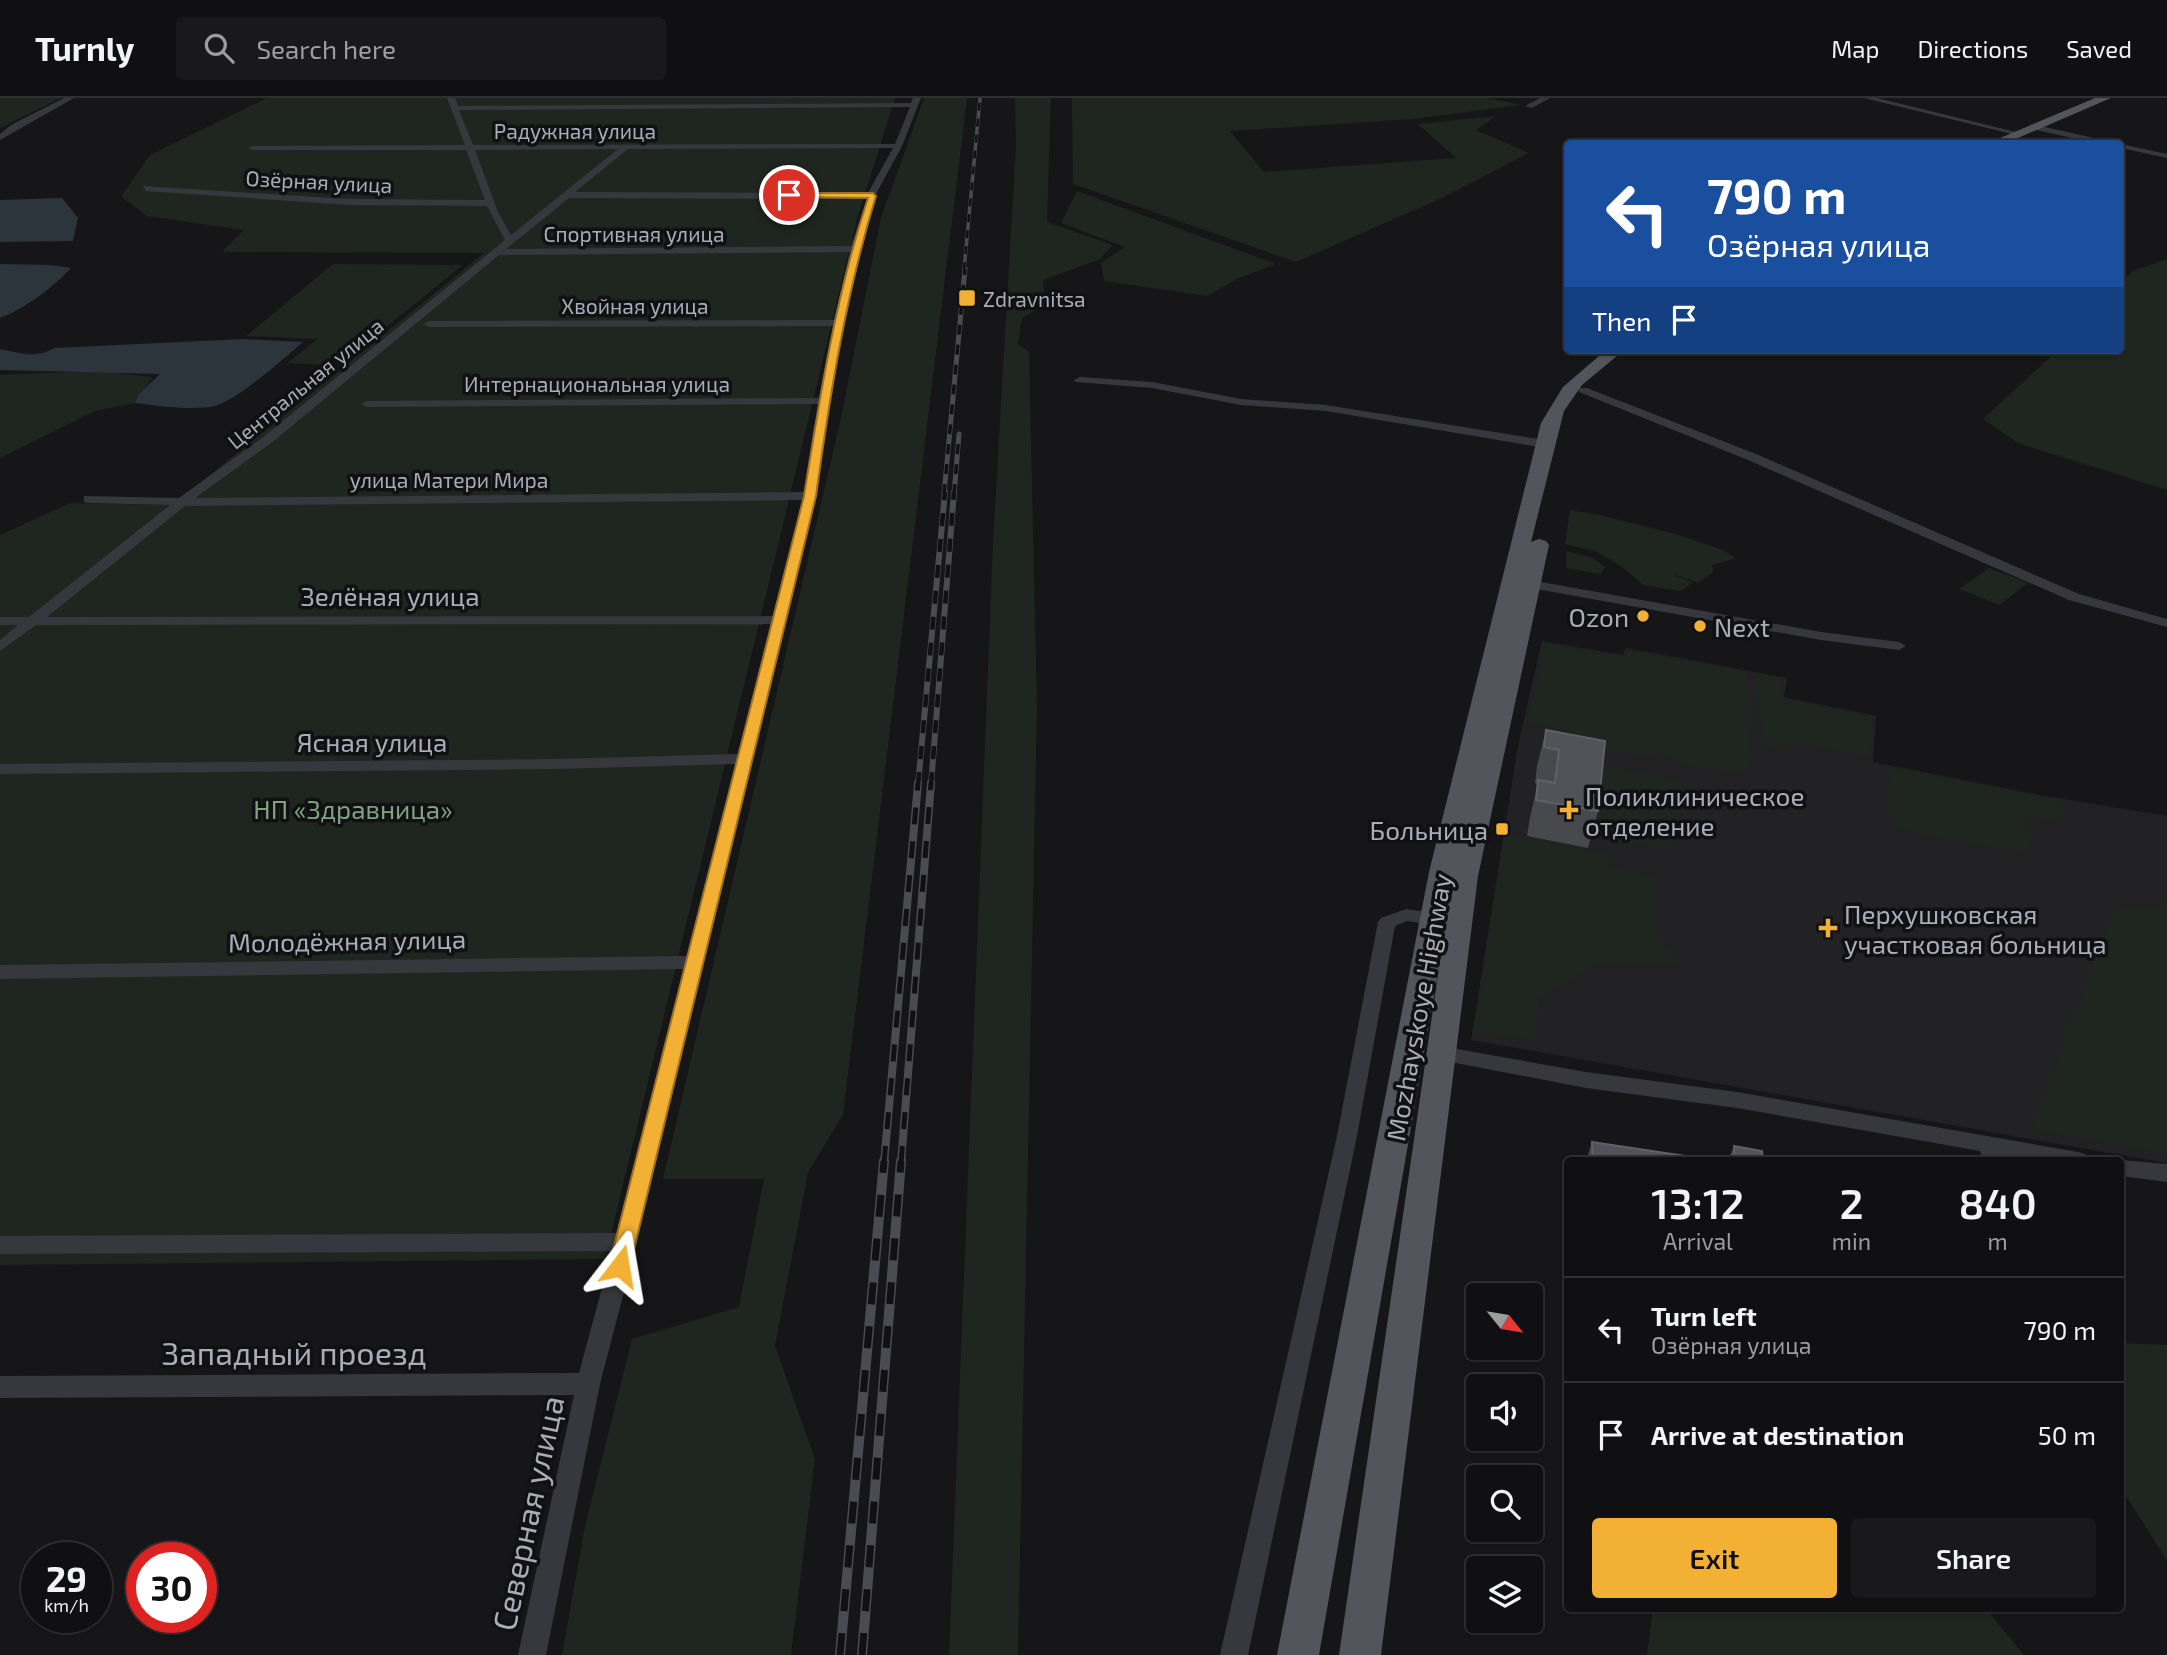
<!DOCTYPE html>
<meta charset="utf-8">
<style>
body{margin:0;font-family:"Exo 2",sans-serif;background:#19191b;color:#f1f3f6;height:100vh;display:flex;flex-direction:column;font-size:26px;white-space:nowrap}
*{box-sizing:border-box;margin:0}
p{font-size:23px;color:#9c9d9f}
.icon{flex:none;width:38px;height:38px;fill:none;stroke:currentColor;stroke-width:2;stroke-linecap:round;stroke-linejoin:round}
.map{position:relative;flex:1;overflow:hidden}
.side{position:absolute;left:1564px;top:1059px;width:560px;height:455px;display:flex;flex-direction:column;background:#101012;border-radius:7px;box-shadow:0 2px 5px #0004,0 0 0 2px #303032}
.side>*{flex:none}
.top-card{position:absolute;left:1564px;top:42px;width:560px;height:214px;border-radius:7px;box-shadow:0 2px 5px #0004,0 0 0 2px #303032;background:#1a4fa0;color:#fff;overflow:hidden}
.needle{width:46px;rotate:120deg}
.fabs{position:absolute;left:1466px;top:1185px;display:grid;gap:14px}
.fabs a{display:grid;place-items:center;width:77px;height:77px;border-radius:7px;background:#101012;box-shadow:0 2px 5px #0004,0 0 0 2px #303032;font-size:35px}
.speed{position:absolute;left:21px;top:1444px;display:flex;gap:14px;font-size:35px;font-weight:700;text-align:center}
.speed>*{display:grid;place-content:center;width:91px;height:91px;border-radius:50%;background:#101012;box-shadow:0 2px 5px #0004,0 0 0 2px #303032;line-height:1}
.speed small{font-size:18px;font-weight:400}
.speed .limit{border:10px solid #d22;background:#fff;color:#111}
.pin{position:absolute;display:grid;place-items:center;width:60px;height:60px;color:#fff;margin:-30px;border:4px solid #fff;border-radius:50%;box-shadow:0 2px 7px #0007}
.me{position:absolute;width:77px;margin:-38px;rotate:14deg;stroke-linejoin:round;filter:drop-shadow(0 0 5px #0008)}
.turn{display:flex;align-items:center;gap:24px;height:147px;padding:0 28px;font-size:32px}
.turn .icon{width:91px;height:91px;stroke-width:2.5}
.turn b{display:block;font-size:49px;line-height:60px}
.then{display:flex;align-items:center;height:66px;padding:0 28px;background:#0003;gap:14px;font-size:26px}
.eta{display:flex;justify-content:space-evenly;align-items:center;height:119px;text-align:center}
.eta b{font-size:42px;font-weight:600;line-height:49px}
.cta{display:flex;gap:14px;margin-top:auto;padding:14px 28px}
.cta a{flex:1;height:80px;border-radius:7px;background:#f2b134;color:#111;font-size:28px;font-weight:600;line-height:80px;text-align:center}
.cta a+a{background:#19191b;color:#f1f3f6}
ul{padding:0;list-style:none}
li{display:flex;align-items:center;gap:21px;height:105px;padding:0 28px;border-top:2px solid #303032}
li div{flex:1}
li b{display:block;font-size:26px}
li em{font-style:normal}
header{display:flex;align-items:center;gap:42px;box-sizing:border-box;height:98px;padding:0 35px;background:#101012;border-bottom:2px solid #303032}
header strong{font-size:33px}
nav{display:flex;gap:38px;margin-inline-start:auto;font-size:24px}
.search{width:490px;height:63px;background:#19191b;display:flex;align-items:center;gap:18px;box-sizing:border-box;padding:0 24px;border-radius:7px;color:#9c9d9f;font-size:26px}
.map>svg:first-child{display:block}
</style>
<header>
<strong>Turnly</strong>
<div class="search"><svg class="icon" aria-label="search" viewBox="0 0 24 24"><circle cx="10" cy="10" r="6"/><path d="M15 15l6 6"/></svg>Search here</div>
<nav><a>Map</a><a>Directions</a><a>Saved</a></nav>
</header>
<div class="map">
<svg width="2167" height="1557" viewBox="0 0 2167 1557">
<rect width="100%" height="100%" fill="#161618"/>
<path fill="#222225" d="M1542 543 1623 557 1626 550 1787 580 1784 599 1876 618 1873 664 2039 697 2167 718V1065L1471 942 1518 647Z"/>
<g fill="#1e261f">
<path d="M0 0H61L0 30Z"/>
<path d="M267 0H895L857 121 605 1161 0 1167V437L70 405 173 407 484 155 222 154 244 132 147 118 123 100 122 97 150 57Z"/>
<path d="M924 0H967L843 1017 808 1074 775 1248 815 1361 791 1557H562L585 1428 632 1241 739 1209 764 1081H663L841 320 881 120Z"/>
<path d="M1015 0H1051L1047 124 1113 147 1100 161 1043 182 1045 207 1022 220 1018 246 1029 254 1037 608 1018 1557H949L993 443 1016 48Z"/>
<path d="M1072 0H1487L1522 7 1413 21 1230 33 1264 74 1456 60 1418 26 1496 18 1476 32 1529 55 1442 100 1296 164 1073 86Z"/>
<path d="M1077 93 1276 166 1237 181 1207 198 1104 183 1101 165 1125 149 1061 125Z"/>
<path d="M2167 161V392L2018 345 1983 321 2058 252H2121V184L2133 173Z"/>
<path d="M333 166 463 167 369 243H354L324 267 287 265 318 241 246 238Z"/>
<path d="M96 273 153 279 135 305 95 313 0 360V277Z"/>
<path d="M1570 412C1599 416 1717 443 1736 460L1712 467 1713 474 1698 485 1668 474 1693 485 1680 493 1643 487 1621 468 1595 453 1565 446Z"/>
<path d="M1566 453 1593 460 1605 469 1601 476 1566 470Z"/>
<path d="M1989 470 2028 485 1999 507 1959 491Z"/>
<path d="M1545 546 1626 560 1628 552 1746 573 1752 665 1741 676 1679 666 1659 652 1657 658 1647 659 1579 648 1568 632 1526 625Z"/>
<path d="M1756 575 1782 580V600L1873 619 1871 659C1836 653 1799 641 1764 651Z"/>
<path d="M1601 667 1685 683 1677 737 1663 751 1592 739Z"/>
<path d="M1887 669 2057 702 2063 724 2026 719 2024 724 2032 745 2029 751 2020 754 1916 736 1896 728Z"/>
<path d="M1504 736 1608 756 1609 769 1656 778V837L1684 867H1596L1539 901 1536 942 1475 934Z"/>
<path d="M2167 803V1056L2032 1031 2114 811 2157 809Z"/>
<path d="M2121 1245 2167 1247V1462L2121 1390Z"/>
<path d="M1653 1510H1985L2024 1557H1647Z"/>
</g>
<g fill="#2c353c">
<path d="M62 100 78 120 73 143 0 144V102Z"/>
<path d="M0 166 50 167 71 170C52 190 26 210 0 220Z"/>
<path d="M243 241 303 244C283 261 235 305 211 309 186 312 159 308 135 305L139 296 160 276 0 272V251C22 255 34 261 55 250Z"/>
</g>
<g fill="none" stroke-linecap="round" stroke-linejoin="round">
<g fill="#37383d" fill-rule="evenodd">
<path d="M64 0H74L0 42V36L11 27Z"/>
<path d="M447 0H455L458 8 911 5 913 0H921L902 48 877 94 860 151 833 275 816 398 637 1144 600 1286 546 1557H518L574 1297 0 1300V1278L579 1275 612 1153 0 1156V1138L617 1135 684 871 0 881V867L687 858 736 666 556 671 0 676V666L556 661 738 656 771 526 36 527 0 553V542L18 527H0V519H29L170 407 88 405 84 404V398L179 400 262 340 505 142 487 108 349 107 146 93 143 88 349 101 485 102 466 52H252L248 50 252 48 465 47ZM910 9 895 46 473 47 459 12ZM893 50 868 95 575 94 628 51ZM618 51 511 137 498 114 475 52ZM569 100 867 101 851 148 506 151ZM850 154 834 222 429 223 424 226 429 229 833 228 819 300 367 303 361 306 367 309 818 306 804 394 195 400 270 346 499 157ZM803 402 773 518 47 519 185 408Z"/>
<path d="M1540 0H1550L1532 10 1525 8Z"/>
<path d="M1864 0H1877L2020 35 2016 37Z"/>
<path d="M2031 26 2112 44 2116 46H2099L2028 30Z"/>
<path d="M2121 46 2167 56V60L2121 50Z"/>
<path d="M1080 279 1152 284 1241 301 1326 307 1545 342 1551 346 1545 350 1326 313 1241 307 1152 290 1076 284 1074 282Z"/>
<path d="M1579 290H1587L1756 356 2079 496 2167 521V529L2069 502 1748 362 1579 294Z"/>
<path d="M1530 482 1821 534 1899 544 1906 548 1899 552 1821 542 1525 489 1523 486Z"/>
<path d="M1406 811 1433 815 1442 821 1433 827 1407 823 1395 828 1357 1038 1248 1557H1220L1337 1038 1378 824 1381 820Z"/>
<path d="M1440 948 1586 974 1737 994 2078 1054 2085 1056 2089 1062H2032L2002 1057 2003 1062H1983L1980 1053 1737 1010 1586 990 1440 962 1433 960 1430 955 1433 950Z"/>
<path d="M2119 1062H2121L2167 1066V1084L2121 1078V1062Z"/>
</g>
<g fill="#53555c" fill-rule="evenodd">
<path d="M2095 0H2111L2004 46H1986Z"/>
<path d="M1606 252H1624L1582 287 1564 313 1531 444 1539 441 1546 443 1549 447 1478 778 1381 1557H1339L1440 863 1319 1557H1277L1429 774 1541 325 1563 289Z"/>
</g>
<g stroke="#4a4c52" stroke-width="3.5">
<path id="rail-far4" d="M964 172 980 0"/>
</g>
<g stroke="#4a4c52" stroke-width="5">
<g id="rail-far3">
<path d="M944 396 965 171"/>
<path d="M954 396 959 336"/>
</g>
</g>
<g stroke="#4a4c52" stroke-width="6">
<g id="rail-far2">
<path d="M918 687 945 394"/>
<path d="M931 687 954 394"/>
</g>
</g>
<g stroke="#4a4c52" stroke-width="8">
<g id="rail-far1">
<path d="M884 1065 918 685"/>
<path d="M901 1065 931 685"/>
</g>
</g>
<g stroke="#4a4c52" stroke-width="10">
<g id="rail">
<path d="M840 1557 884 1063"/>
<path d="M862 1557 901 1063"/>
</g>
</g>
<use href="#rail-far4" stroke="#111113" stroke-width="2.5" stroke-dasharray="8" stroke-linecap="butt"/>
<use href="#rail-far3" stroke="#111113" stroke-width="3.5" stroke-dasharray="10" stroke-linecap="butt"/>
<use href="#rail-far2" stroke="#111113" stroke-width="4.5" stroke-dasharray="13" stroke-linecap="butt"/>
<use href="#rail-far1" stroke="#111113" stroke-width="5" stroke-dasharray="17" stroke-linecap="butt"/>
<use href="#rail" stroke="#111113" stroke-width="7" stroke-dasharray="22" stroke-linecap="butt"/>
</g>
<g fill="#47494d">
<path d="M1546 632 1598 713 1588 750 1527 738 1530 719 1538 686 1535 685 1537 668Z"/>
<path d="M1592 1044 1712 1062H1588V1057Z"/>
<path d="M1734 1048 1763 1062H1728Z"/>
</g>
<g fill="#525359" stroke="#5f6168" stroke-width="2">
<path d="M1546 632 1605 643 1598 713 1536 702 1538 682 1555 685 1559 652 1544 649Z"/>
<path d="M1592 1044 1712 1062H1593Z"/>
<path d="M1734 1048 1762 1053 1763 1062H1735Z"/>
</g>
<path fill="#f2b134" stroke="#9d7322" stroke-width="2" d="M789 95H873L876 98C846 196 830 296 816 398L630 1168 627 1174 620 1176 612 1174 609 1168 804 398C820 297 836 197 868 100L786 99Z"/>
<g fill="#f2b134" stroke="#111113" stroke-width="2.5">
<rect x="958" y="191" width="18" height="18" rx="3.5"/>
<circle cx="1643" cy="518" r="7"/>
<circle cx="1700" cy="528" r="7"/>
<path d="M1565.5 701.5h7v7h7v7h-7v7h-7v-7h-7v-7h7z"/>
<rect x="1495" y="724" width="14" height="14" rx="3.5"/>
<path d="M1824.5 819.5h7v7h7v7h-7v7h-7v-7h-7v-7h7z"/>
</g>
<g text-anchor="middle" dominant-baseline="central" stroke-width="7" stroke-linejoin="round" paint-order="stroke">
<g font-size="21" fill="#a8adb8" stroke="#111113">
<text x="575" y="32">Радужная улица</text>
<text transform="translate(319 83) rotate(3)">Озёрная улица</text>
<text x="634" y="135">Спортивная улица</text>
<text x="635" y="207">Хвойная улица</text>
<text transform="translate(305 285) rotate(-39)">Центральная улица</text>
<text x="597" y="285">Интернациональная улица</text>
<text x="449" y="381">улица Матери Мира</text>
</g>
<g font-size="21" fill="#a8adb8" stroke="#111113" text-anchor="start">
<text x="983" y="200">Zdravnitsa</text>
</g>
<g font-size="26" fill="#a8adb8" stroke="#111113">
<text x="390" y="497">Зелёная улица</text>
<text x="372" y="643">Ясная улица</text>
<text transform="translate(347 842) rotate(-1)">Молодёжная улица</text>
<text transform="translate(1418 909) rotate(-80)">Mozhayskoye Highway</text>
</g>
<g font-size="26" fill="#a8adb8" stroke="#111113" text-anchor="start">
<text x="1629" y="518" text-anchor="end">Ozon</text>
<text x="1714" y="528">Next</text>
<text x="1585" y="697">Поликлиническое<tspan x="1585" dy="30">отделение</tspan></text>
<text x="1488" y="731" text-anchor="end">Больница</text>
<text x="1844" y="815">Перхушковская<tspan x="1844" dy="30">участковая больница</tspan></text>
</g>
<g font-size="26" fill="#7fa381" stroke="#111113">
<text x="353" y="710">НП «Здравница»</text>
</g>
<g font-size="32" fill="#a8adb8" stroke="#111113">
<text x="294" y="1254">Западный проезд</text>
<text transform="translate(527 1415) rotate(-78)">Северная улица</text>
</g>
</g>
</svg>
<div class="fabs">
<a><svg class="needle" viewBox="-14 -14 28 28"><path d="M0-13l5 13h-10z" fill="#e53935"/><path d="M0 13l5-13h-10z" fill="#9c9d9f"/></svg></a>
<a><svg class="icon" aria-label="sound" viewBox="0 0 24 24"><path d="M4 9h4l5-4v14l-5-4H4zM17 9q2 3 0 6"/></svg></a>
<a><svg class="icon" aria-label="search" viewBox="0 0 24 24"><circle cx="10" cy="10" r="6"/><path d="M15 15l6 6"/></svg></a>
<a><svg class="icon" aria-label="layers" viewBox="0 0 24 24"><path d="M12 4l9 5-9 5-9-5zM3 14l9 5 9-5"/></svg></a>
</div>
<div class="speed"><div>29<small>km/h</small></div><div class="limit">30</div></div>
<div class="pin" style="left:789px;top:97px;background:#d93025"><svg class="icon" aria-label="arrive" viewBox="0 0 24 24"><path d="M6 21V4h12l-3 4 3 4H6"/></svg></div>
<svg class="me" style="left:620px;top:1168px" viewBox="-20 -20 40 40"><path d="M0-17L14 15 0 8-14 15z" fill="#f2b134" stroke="#fff" stroke-width="4"/></svg>
<div class="top-card">
<div class="turn"><svg class="icon" aria-label="left" viewBox="0 0 24 24"><path d="M17 20v-9H6M10 6l-5 5 5 5"/></svg><div><b>790 m</b>Озёрная улица</div></div>
<div class="then">Then<svg class="icon" aria-label="arrive" viewBox="0 0 24 24"><path d="M6 21V4h12l-3 4 3 4H6"/></svg></div>
</div>
<section class="side">
<div class="eta">
<div><b>13:12</b><p>Arrival</p></div>
<div><b>2</b><p>min</p></div>
<div><b>840</b><p>m</p></div>
</div>
<ul>
<li><svg class="icon" aria-label="left" viewBox="0 0 24 24"><path d="M17 20v-9H6M10 6l-5 5 5 5"/></svg><div><b>Turn left</b><p>Озёрная улица</p></div><em>790 m</em></li>
<li><svg class="icon" aria-label="arrive" viewBox="0 0 24 24"><path d="M6 21V4h12l-3 4 3 4H6"/></svg><div><b>Arrive at destination</b></div><em>50 m</em></li>
</ul>
<div class="cta"><a>Exit</a><a>Share</a></div>
</section>
</div>
